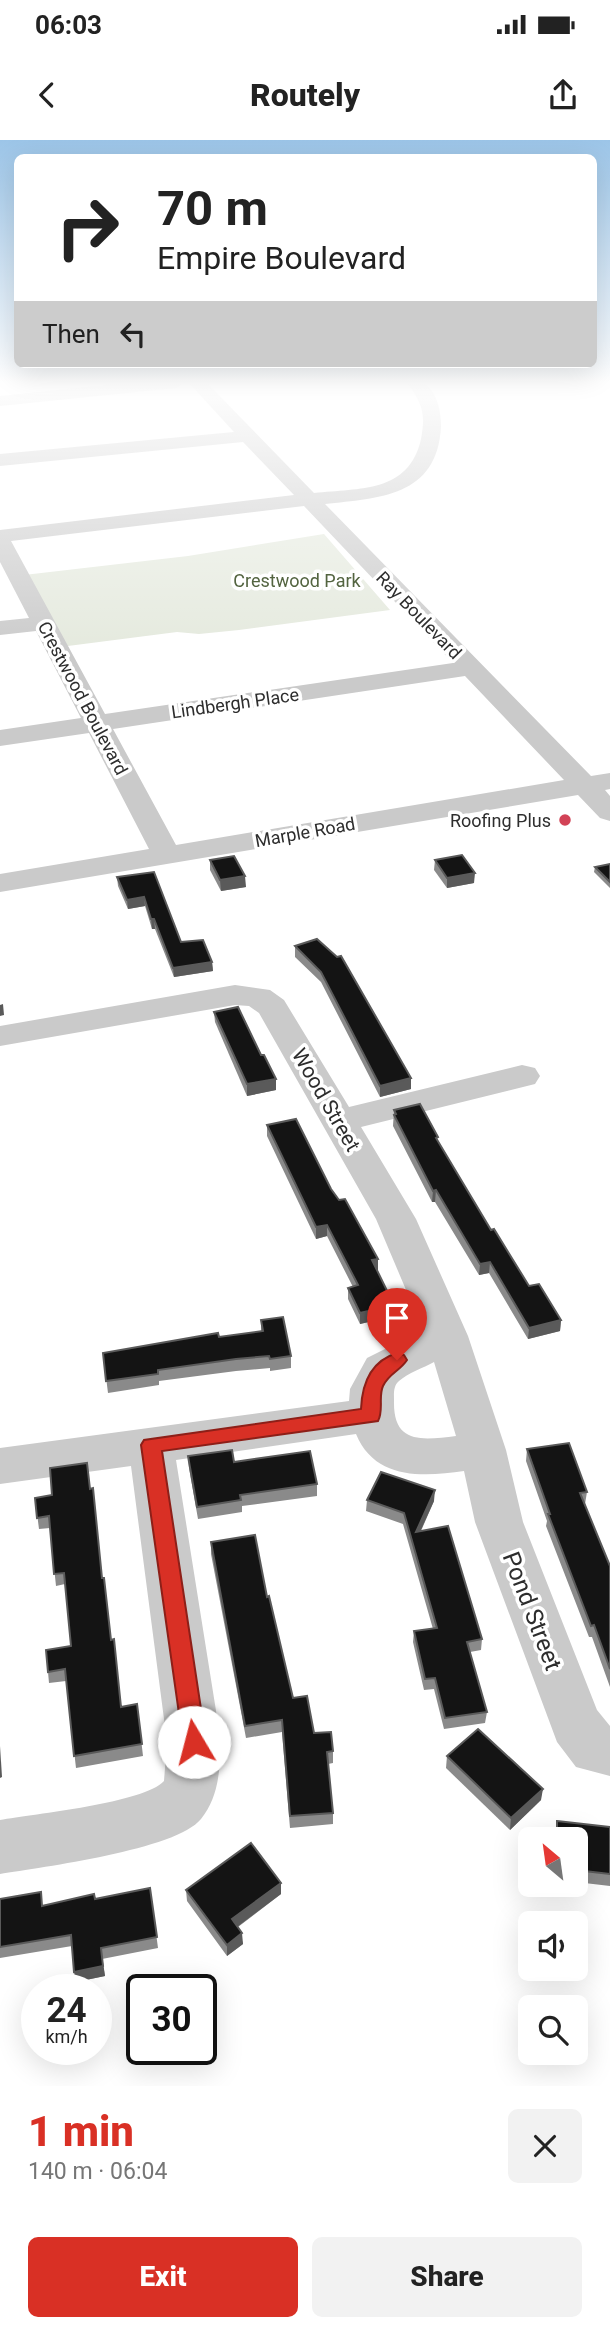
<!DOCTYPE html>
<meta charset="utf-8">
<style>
body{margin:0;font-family:Roboto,sans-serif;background:#f2f2f2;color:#222;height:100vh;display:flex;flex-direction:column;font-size:26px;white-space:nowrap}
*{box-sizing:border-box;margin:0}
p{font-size:23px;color:#767676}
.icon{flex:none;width:38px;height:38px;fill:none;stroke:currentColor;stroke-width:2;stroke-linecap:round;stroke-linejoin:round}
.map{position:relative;height:1946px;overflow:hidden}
.side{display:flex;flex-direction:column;background:#fff;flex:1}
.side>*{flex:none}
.top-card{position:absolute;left:14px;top:14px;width:583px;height:214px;border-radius:10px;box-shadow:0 7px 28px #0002;background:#fff;color:#222;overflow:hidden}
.needle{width:46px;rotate:331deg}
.tools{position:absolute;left:518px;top:1687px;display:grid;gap:14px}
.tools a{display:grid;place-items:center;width:70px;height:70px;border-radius:10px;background:#fff;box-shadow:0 7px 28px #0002;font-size:35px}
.speed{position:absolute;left:21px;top:1834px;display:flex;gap:14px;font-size:35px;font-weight:700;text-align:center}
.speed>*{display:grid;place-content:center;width:91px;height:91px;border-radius:50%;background:#fff;box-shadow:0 7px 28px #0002;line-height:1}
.speed small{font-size:18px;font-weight:400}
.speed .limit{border:4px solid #111;border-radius:10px;background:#fff;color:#111}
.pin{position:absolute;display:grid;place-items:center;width:60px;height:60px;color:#fff;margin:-72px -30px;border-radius:50% 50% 50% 0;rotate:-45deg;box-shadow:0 0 7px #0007}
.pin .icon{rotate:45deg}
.me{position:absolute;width:77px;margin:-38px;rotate:352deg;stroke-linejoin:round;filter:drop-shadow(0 0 5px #0008)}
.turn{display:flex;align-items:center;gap:24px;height:147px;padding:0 28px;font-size:32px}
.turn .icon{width:91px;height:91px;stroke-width:2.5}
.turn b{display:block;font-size:49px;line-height:60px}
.then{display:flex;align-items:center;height:66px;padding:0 28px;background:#0003;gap:14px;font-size:26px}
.round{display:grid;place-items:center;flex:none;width:74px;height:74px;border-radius:10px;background:#f2f2f2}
.summary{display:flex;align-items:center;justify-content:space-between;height:119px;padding:0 28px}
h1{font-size:42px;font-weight:800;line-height:52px;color:#d93025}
.button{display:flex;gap:14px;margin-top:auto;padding:14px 28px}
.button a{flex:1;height:80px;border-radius:10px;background:#d93025;color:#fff;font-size:28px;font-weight:800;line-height:80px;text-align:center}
.button a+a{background:#f2f2f2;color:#222}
.status{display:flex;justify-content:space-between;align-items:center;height:49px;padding:0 35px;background:#fff;direction:ltr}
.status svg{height:19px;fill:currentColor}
header{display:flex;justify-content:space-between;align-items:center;height:91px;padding:0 28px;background:#fff;font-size:32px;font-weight:800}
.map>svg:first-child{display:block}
</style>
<div class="status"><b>06:03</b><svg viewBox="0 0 49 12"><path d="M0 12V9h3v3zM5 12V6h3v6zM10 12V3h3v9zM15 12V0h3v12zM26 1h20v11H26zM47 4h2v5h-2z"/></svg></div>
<header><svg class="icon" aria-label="back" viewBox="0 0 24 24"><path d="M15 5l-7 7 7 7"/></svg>Routely<svg class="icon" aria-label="share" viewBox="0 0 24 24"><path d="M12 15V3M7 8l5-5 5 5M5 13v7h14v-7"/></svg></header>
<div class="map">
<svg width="610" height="1946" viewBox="0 0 610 1946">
<rect width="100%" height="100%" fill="#fff"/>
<path fill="#e4e9dd" d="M324 394 390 470 239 490 199 494 177 492 60 507 24 435 188 416Z"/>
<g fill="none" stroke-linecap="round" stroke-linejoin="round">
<g fill="#cacaca" fill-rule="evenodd">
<path d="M123 243H184L176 248 0 266V256Z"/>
<path d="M189 243H207L314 353C360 348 409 353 421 299 426 273 422 263 407 243H425C438 255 441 271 441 287 437 357 379 358 325 364L591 636 610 633V649L605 650 610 656V681L600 678 578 655 0 752V734L149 709 89 593 0 606V590L81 578 36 491 0 495V481L29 478 0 422V390L294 355 243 302 0 326V314L234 292ZM304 366 453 523 105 574 11 401ZM465 536 564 640 176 705 113 589Z"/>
<path d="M235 845 270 850 284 860 349 967 522 925 535 928 540 936 535 944 361 987 416 1079 468 1196 506 1310 523 1382 597 1570 610 1586V1636L576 1627 557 1602 475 1382 464 1331C423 1337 375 1340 356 1294L176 1320 221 1602C220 1628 219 1657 201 1679 176 1710 42 1727 0 1734V1680C34 1674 144 1663 164 1641L167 1602 131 1326 0 1344V1308L349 1261 350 1249 367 1218 423 1190 376 1079 259 873 249 866 235 865 0 906V886ZM434 1222 456 1296C423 1300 393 1305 394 1261 394 1254 393 1246 399 1241 408 1233 423 1228 434 1222Z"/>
</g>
</g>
<g fill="#8a8a8a">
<path d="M210 720 246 747 221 751 210 730Z"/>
<path d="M435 720 474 743 447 748 434 730Z"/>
<path d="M610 724V748L594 732 595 727Z"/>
<path d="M154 732 181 802 212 822 213 831 174 837 155 789H152L145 766 128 769 118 746 117 737Z"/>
<path d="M295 806 337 817 411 938V949L380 957 321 842 295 817Z"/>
<path d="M214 872 276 950 247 956 215 882Z"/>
<path d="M394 970 438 1001 491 1090 529 1146 561 1180 560 1191 528 1199 489 1133 479 1135 435 1062H432L393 986Z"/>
<path d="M267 985 331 1049 378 1119 377 1130 394 1165V1176L360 1184 348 1159V1148L353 1147 327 1096 316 1099 267 996Z"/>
<path d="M261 1180 291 1216V1228L270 1231V1228L236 1231 159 1241V1245L108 1253 103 1213 261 1192Z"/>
<path d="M527 1309 587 1352 585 1364H584L610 1426V1547L592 1497H589L546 1386 547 1381 526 1321Z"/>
<path d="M188 1316 234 1322 317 1344V1356L242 1366V1372L198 1379 189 1328Z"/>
<path d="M35 1358 102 1438 121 1567 137 1564 143 1616 76 1628 66 1541 49 1543 48 1532 71 1506 65 1444 56 1446 50 1388 39 1389Z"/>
<path d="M367 1360 434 1361 421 1391 482 1499 481 1510 470 1512 487 1572 485 1583 444 1589 434 1549 424 1550 413 1502 414 1491 433 1489 403 1384 366 1371Z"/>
<path d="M211 1402 267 1457 293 1558 314 1593 333 1611V1623L328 1624 333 1673V1684L290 1688 282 1592 246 1598 211 1414Z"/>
<path d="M447 1616 541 1660 510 1690 446 1628Z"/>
<path d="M557 1681 610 1687V1746L576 1742V1699H555Z"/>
<path d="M150 1748 158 1808 102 1819 105 1836 76 1842 72 1806 0 1818V1759L43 1765 95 1759Z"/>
<path d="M186 1750 281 1754 238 1787 243 1804 227 1816 187 1761Z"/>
</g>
<g fill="#5a5a5a">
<path d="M475 733 474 743 447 748V738Z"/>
<path d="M245 736 246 747 221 751 220 740Z"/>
<path d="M144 757 145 766 128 769 127 760Z"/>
<path d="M151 779H154L155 789H152Z"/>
<path d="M212 822 213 831 174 837 173 828Z"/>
<path d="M3 864 4 875 0 876V865Z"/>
<path d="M411 938V949L380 957V946Z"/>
<path d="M276 939V950L247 956V944Z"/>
<path d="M436 1050 435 1062H432L433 1051Z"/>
<path d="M327 1085V1096L316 1099V1087Z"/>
<path d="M378 1119V1130L372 1132V1120Z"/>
<path d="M490 1122 489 1133 479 1135 480 1124Z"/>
<path d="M394 1165V1176L360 1184V1173Z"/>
<path d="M561 1180 560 1191 528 1199 529 1188Z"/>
<path d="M435 1350 434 1361 415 1403 416 1392Z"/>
<path d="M0 1606 2 1637 0 1638Z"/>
<path d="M543 1649 541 1660 510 1690 511 1678Z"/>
<path d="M281 1743V1754L233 1790 232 1779Z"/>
<path d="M242 1793 243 1804 227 1816V1805Z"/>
<path d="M101 1808 105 1836 76 1842 74 1832Z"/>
</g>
<g fill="#141414" stroke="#5a5a5a" stroke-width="2">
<path d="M462 715 475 733 447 738 435 720Z"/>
<path d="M234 716 245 736 220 740 210 720Z"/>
<path d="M610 724V742L595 727Z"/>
<path d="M154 732 181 802 203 800 212 822 173 828 154 779H151L144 757 127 760 117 737Z"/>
<path d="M317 799 337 817 341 816 411 938 380 946 321 832 295 806Z"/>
<path d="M238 867 261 915H264L276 939 247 944 214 872Z"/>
<path d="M420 964 438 997 436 998 491 1090 494 1089 529 1146 539 1144 561 1180 529 1188 490 1122 480 1124 436 1050 433 1051 394 975 396 974 394 970Z"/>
<path d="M296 979 331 1049 339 1060 345 1059 378 1119 372 1120 394 1165 360 1173 348 1148 358 1145 327 1085 316 1087 267 985Z"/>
<path d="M283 1177 291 1216 270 1219 269 1216 236 1219 158 1230V1234L106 1241 103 1213 218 1193 219 1197 263 1191 261 1180Z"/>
<path d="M569 1303 587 1352 580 1353 610 1426V1529L594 1485 591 1486 548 1374H550L527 1309Z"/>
<path d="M232 1310 234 1322 310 1311 317 1344 240 1355 241 1360 197 1367 188 1316Z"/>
<path d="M87 1323 90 1349 93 1348 102 1438H104L111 1500 114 1499 121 1567 137 1564 142 1604 74 1616 65 1529 48 1532 46 1510 71 1506 64 1433 54 1434 49 1376 37 1378 35 1358 52 1355 50 1328Z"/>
<path d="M381 1332 435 1350 416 1392 448 1386 482 1499 467 1502 487 1572 445 1578 435 1538 425 1539 414 1491 437 1488 404 1373 367 1360Z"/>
<path d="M255 1395 267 1457 269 1456 293 1558 307 1556 314 1593 331 1592 333 1611 327 1612 333 1673 290 1676 282 1580 245 1586 211 1402Z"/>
<path d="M478 1589 543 1649 511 1678 447 1616Z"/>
<path d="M557 1681 610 1687V1734L576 1730V1699H557Z"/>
<path d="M251 1703 281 1743 232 1779 242 1793 227 1805 186 1750Z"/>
<path d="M150 1748 157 1797 101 1808 103 1826 74 1832 71 1795 0 1807V1759L41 1752 42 1766 94 1754 95 1759Z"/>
</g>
<linearGradient id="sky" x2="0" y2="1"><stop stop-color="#9cc5e8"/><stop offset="0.47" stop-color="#fff"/><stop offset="1" stop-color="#fff" stop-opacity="0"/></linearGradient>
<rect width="610" height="516" fill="url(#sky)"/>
<path fill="#d93025" stroke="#8d1f18" stroke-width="2" d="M397 1213 404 1215 407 1220C400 1231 389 1233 383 1246 378 1257 384 1270 378 1281L162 1311 206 1602 203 1610 194 1613 186 1610 183 1602 141 1305 144 1300 361 1269C362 1244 371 1221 397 1213Z"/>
<circle fill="#d24256" stroke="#fff" stroke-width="2.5" cx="565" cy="680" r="7"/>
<g text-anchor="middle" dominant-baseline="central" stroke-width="7" stroke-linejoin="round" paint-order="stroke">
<g font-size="18" fill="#536440" stroke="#fff">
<text x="297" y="440">Crestwood Park</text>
</g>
<g font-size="18" fill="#2d2d2d" stroke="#fff">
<text transform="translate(419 475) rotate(46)">Ray Boulevard</text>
<text transform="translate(83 558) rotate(62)">Crestwood Boulevard</text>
<text transform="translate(235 563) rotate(-8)">Lindbergh Place</text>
<text transform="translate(305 692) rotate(-10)">Marple Road</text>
</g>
<g font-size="18" fill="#2d2d2d" stroke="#fff" text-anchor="end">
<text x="551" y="680">Roofing Plus</text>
</g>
<g font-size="21" fill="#2d2d2d" stroke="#fff">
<text transform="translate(326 960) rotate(60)">Wood Street</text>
</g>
<g font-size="24" fill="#2d2d2d" stroke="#fff">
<text transform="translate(532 1471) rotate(69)">Pond Street</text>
</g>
</g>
</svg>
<div class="tools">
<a><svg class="needle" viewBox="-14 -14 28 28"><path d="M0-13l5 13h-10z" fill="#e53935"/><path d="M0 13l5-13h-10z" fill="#767676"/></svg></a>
<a><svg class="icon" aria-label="sound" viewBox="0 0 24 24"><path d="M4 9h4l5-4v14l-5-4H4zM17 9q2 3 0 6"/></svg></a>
<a><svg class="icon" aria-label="search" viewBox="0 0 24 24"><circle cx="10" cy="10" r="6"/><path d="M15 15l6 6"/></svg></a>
</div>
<div class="speed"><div>24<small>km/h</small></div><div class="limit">30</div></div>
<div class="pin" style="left:397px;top:1220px;background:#d93025"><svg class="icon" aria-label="arrive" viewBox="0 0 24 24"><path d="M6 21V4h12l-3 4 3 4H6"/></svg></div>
<svg class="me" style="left:194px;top:1602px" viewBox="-20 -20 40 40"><circle r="19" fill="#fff"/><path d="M0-13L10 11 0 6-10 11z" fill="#d93025"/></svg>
<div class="top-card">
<div class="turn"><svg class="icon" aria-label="right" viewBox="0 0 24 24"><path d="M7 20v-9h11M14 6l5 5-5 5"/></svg><div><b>70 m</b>Empire Boulevard</div></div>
<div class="then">Then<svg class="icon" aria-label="left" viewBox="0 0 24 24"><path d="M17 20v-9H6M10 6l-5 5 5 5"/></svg></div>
</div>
</div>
<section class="side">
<div class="summary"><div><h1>1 min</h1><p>140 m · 06:04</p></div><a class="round"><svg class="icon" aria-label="close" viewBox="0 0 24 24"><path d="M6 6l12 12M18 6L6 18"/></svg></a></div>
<div class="button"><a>Exit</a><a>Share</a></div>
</section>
